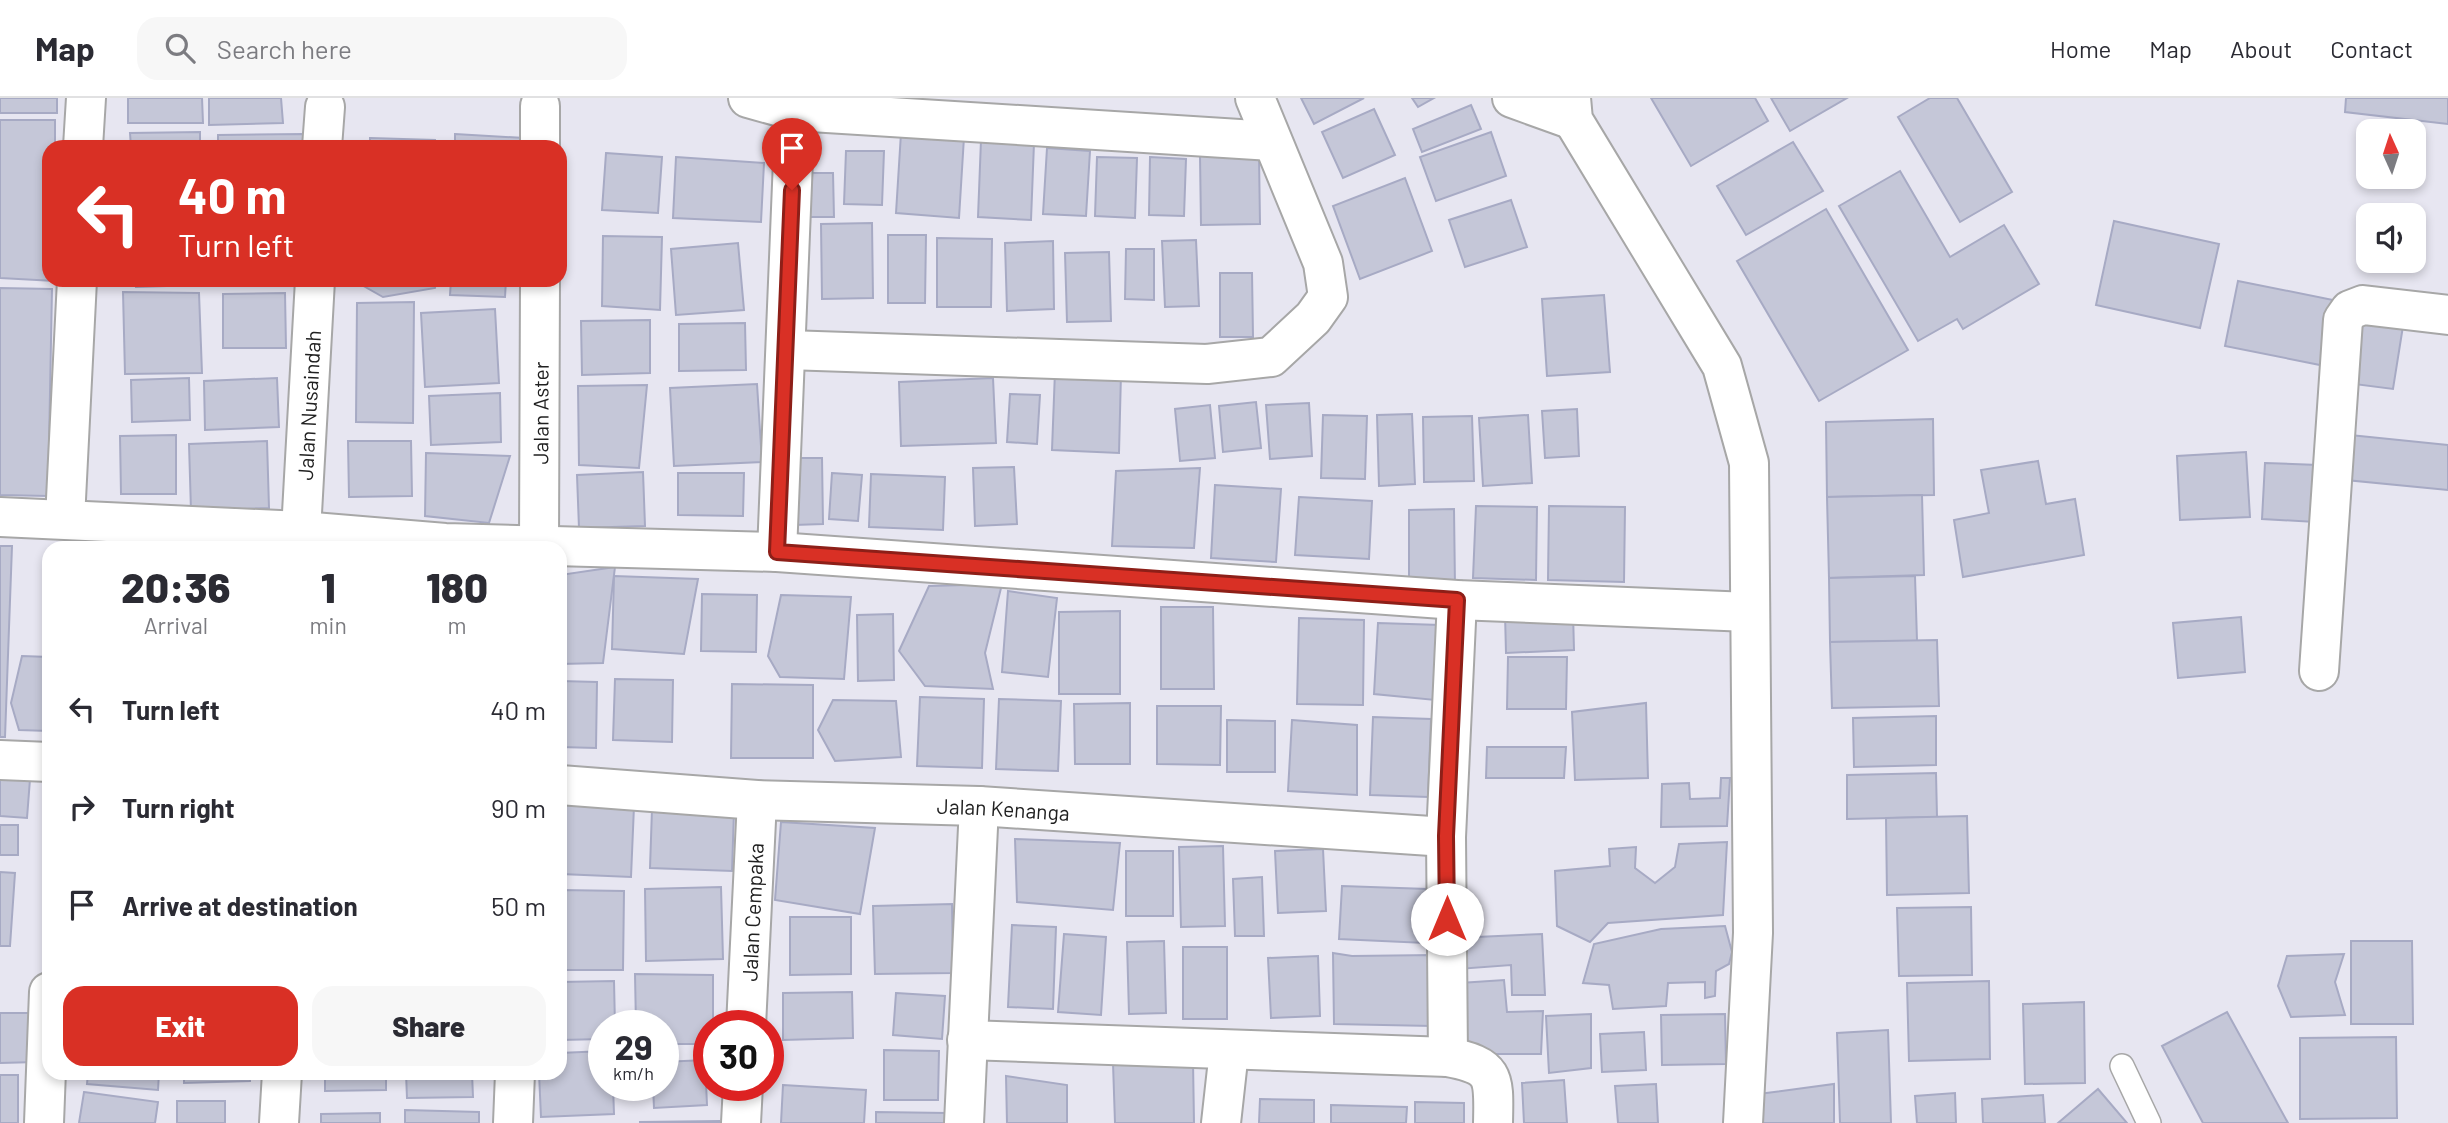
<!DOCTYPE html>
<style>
body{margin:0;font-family:Barlow,sans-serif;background:#f7f7f7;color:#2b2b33;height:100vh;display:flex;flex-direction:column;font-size:26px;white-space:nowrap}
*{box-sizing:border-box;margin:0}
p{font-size:23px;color:#7c7c81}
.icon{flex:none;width:38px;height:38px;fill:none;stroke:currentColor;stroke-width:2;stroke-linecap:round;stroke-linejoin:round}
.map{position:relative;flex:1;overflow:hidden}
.details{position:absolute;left:42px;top:443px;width:525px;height:539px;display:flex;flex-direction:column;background:#fff;border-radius:21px;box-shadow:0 4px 10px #0003}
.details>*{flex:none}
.guide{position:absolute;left:42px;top:42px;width:525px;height:147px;border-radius:21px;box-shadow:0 4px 10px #0003;background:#d93025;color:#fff;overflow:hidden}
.needle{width:46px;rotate:357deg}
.controls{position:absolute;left:2356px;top:21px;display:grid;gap:14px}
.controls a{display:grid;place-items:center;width:70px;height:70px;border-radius:14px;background:#fff;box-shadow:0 4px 10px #0003;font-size:35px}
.speed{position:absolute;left:588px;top:912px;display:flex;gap:14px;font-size:35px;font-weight:700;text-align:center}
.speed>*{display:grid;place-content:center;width:91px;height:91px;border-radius:50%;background:#fff;box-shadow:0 4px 10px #0003;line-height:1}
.speed small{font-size:18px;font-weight:400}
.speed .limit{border:10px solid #d22;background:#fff;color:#111}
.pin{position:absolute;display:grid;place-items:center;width:60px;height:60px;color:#fff;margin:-72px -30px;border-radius:50% 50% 50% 0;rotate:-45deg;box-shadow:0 0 7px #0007}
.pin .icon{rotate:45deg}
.me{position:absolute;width:77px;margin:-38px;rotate:0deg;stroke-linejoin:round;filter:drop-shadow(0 0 5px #0008)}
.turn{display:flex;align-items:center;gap:24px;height:147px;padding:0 21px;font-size:32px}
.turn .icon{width:91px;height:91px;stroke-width:2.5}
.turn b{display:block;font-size:49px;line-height:60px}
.eta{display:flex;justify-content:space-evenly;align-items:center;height:119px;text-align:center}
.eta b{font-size:42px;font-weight:800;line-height:49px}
.action{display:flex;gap:14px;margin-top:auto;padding:14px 21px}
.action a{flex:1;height:80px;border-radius:21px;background:#d93025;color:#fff;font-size:28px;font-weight:800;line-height:80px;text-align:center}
.action a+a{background:#f7f7f7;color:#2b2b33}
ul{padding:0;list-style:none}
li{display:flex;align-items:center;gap:21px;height:98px;padding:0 21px}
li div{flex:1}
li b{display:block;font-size:26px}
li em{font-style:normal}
header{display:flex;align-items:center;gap:42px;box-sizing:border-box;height:98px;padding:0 35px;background:#fff;border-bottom:2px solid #e1e1e2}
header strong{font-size:33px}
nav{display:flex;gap:38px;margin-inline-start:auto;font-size:24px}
.search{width:490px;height:63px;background:#f7f7f7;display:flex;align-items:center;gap:18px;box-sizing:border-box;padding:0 24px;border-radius:21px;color:#7c7c81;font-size:26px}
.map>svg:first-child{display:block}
</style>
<header>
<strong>Map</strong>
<div class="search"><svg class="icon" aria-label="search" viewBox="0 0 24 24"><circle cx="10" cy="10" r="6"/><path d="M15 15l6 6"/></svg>Search here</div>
<nav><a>Home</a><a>Map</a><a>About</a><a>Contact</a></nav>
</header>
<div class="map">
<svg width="2448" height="1025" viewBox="0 0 2448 1025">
<rect width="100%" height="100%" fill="#e7e6f1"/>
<g fill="#c5c7d8" stroke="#a7aac4" stroke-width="2">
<rect x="0" y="0" width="57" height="15"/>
<path d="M128 0H202L203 25H128Z"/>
<path d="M209 0H281L283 25 209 27Z"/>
<path d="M1301 0H1364L1314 26Z"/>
<path d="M1412 0H1434L1418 9Z"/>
<path d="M1651 0H1755L1768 23 1691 68Z"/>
<path d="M1771 0H1847L1790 33Z"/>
<path d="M1930 0H1957L2012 94 1960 124 1898 19Z"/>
<path d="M2346 0H2448V26L2345 14Z"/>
<path d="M1471 7 1481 31 1422 54 1413 31Z"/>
<path d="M1374 11 1395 57 1343 80 1322 34Z"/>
<path d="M0 22H55V49H49V182L55 183 0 180Z"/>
<path d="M200 34V49H131L130 35Z"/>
<path d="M1491 34 1506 78 1436 103 1420 59Z"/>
<path d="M901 35 964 39 959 120 896 115Z"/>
<path d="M303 36V49H218V37Z"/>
<path d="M455 36 524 40 523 49H455Z"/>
<path d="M370 40 435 42V49H370Z"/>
<path d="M981 42 1034 45 1031 122 978 119Z"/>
<path d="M1793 44 1823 93 1746 137 1717 88Z"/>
<path d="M1047 50 1090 53 1086 118 1043 116Z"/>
<path d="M846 53H884L882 107 844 106Z"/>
<path d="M606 55 662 59 658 115 602 112Z"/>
<path d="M1259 57 1260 126 1201 127 1200 58Z"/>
<path d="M676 59 764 65 761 124 673 120Z"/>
<path d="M1097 59 1137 60 1135 120 1095 118Z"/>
<path d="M1150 59 1186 61 1184 118 1149 117Z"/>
<path d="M1900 73 1950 159 2004 127 2039 186 1963 231 1957 221 1918 243 1839 108Z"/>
<path d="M807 75H833L834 119H808Z"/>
<path d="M1405 80 1432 153 1360 181 1333 108Z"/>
<path d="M1511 102 1527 149 1465 169 1449 122Z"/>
<path d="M1826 111 1908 252 1819 303 1737 163Z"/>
<path d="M2114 123 2219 146 2200 230 2096 207Z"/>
<path d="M872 125 873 200 822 201 821 126Z"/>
<path d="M888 137H926L925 205H888Z"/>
<path d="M603 138 662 139 660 212 602 208Z"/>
<path d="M937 140 992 141 991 209H937Z"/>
<path d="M1196 142 1199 208 1165 209 1162 143Z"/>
<path d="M1053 143 1054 211 1007 213 1005 145Z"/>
<path d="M738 145 744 212 676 217 671 151Z"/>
<path d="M1126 151H1154V202L1125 201Z"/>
<path d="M1109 154 1111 223 1067 224 1065 155Z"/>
<path d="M1220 175H1252L1253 239H1220Z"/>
<path d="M136 182H198V187L136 189Z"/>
<path d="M213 182H301V183L213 185Z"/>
<path d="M353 182H436L435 190 383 199Z"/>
<path d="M451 182H506L505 199 450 197Z"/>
<path d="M2238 183 2333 202 2320 267 2225 248Z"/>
<path d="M0 190 52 191 48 398 0 397Z"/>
<path d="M123 194 199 195 202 275 125 276Z"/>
<path d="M285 195 286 250H223V196Z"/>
<path d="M1604 197 1610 274 1547 278 1542 201Z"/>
<path d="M414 204 413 325 356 324 357 205Z"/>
<path d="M495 211 499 285 425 289 421 215Z"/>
<path d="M650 222V275L582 277 581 223Z"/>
<path d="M2363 223 2403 228 2393 291 2354 286Z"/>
<path d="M745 225 746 272 679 273V226Z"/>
<path d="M1055 273 1121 275 1119 355 1052 352Z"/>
<path d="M189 280 190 322 132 324 131 282Z"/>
<path d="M277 280 279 329 205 332 204 283Z"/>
<path d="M993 280 996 345 901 348 899 284Z"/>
<path d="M757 286 762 364 674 368 670 290Z"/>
<path d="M647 287 639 370 579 367 578 288Z"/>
<path d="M500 295 501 344 431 347 429 298Z"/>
<path d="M1010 296 1040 297 1037 346 1007 344Z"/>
<path d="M1256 304 1261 350 1223 354 1219 308Z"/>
<path d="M1309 305 1312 358 1270 361 1266 307Z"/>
<path d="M1210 307 1215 360 1180 363 1175 311Z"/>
<path d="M1577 311 1579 358 1545 360 1542 313Z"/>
<path d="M1412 316 1415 386 1379 388 1377 317Z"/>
<path d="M1323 317 1367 318 1365 381 1321 380Z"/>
<path d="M1528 317 1532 385 1483 388 1479 320Z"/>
<path d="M1472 318 1474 383 1424 384 1423 319Z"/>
<path d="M1933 321 1934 397 1827 399 1826 324Z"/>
<path d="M176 337V396H121L120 338Z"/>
<path d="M2350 337 2448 347V392L2346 382Z"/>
<path d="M267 343 269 410 191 413 189 346Z"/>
<path d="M348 343H411L412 398 349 399Z"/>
<path d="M2246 354 2250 419 2180 422 2177 358Z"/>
<path d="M426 355 510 358 489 425 425 418Z"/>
<path d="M794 360H822L823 426 794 427Z"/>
<path d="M2038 363 2046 406 2075 401 2084 457 1963 479 1954 422 1989 415 1981 372Z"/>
<path d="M2265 365 2318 367 2315 424 2262 421Z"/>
<path d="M1014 369 1017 426 975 428 973 370Z"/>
<path d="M1200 370 1194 450 1112 448 1116 373Z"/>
<path d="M643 374 645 428 579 430 577 377Z"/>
<path d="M678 375H744L743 418 678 417Z"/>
<path d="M832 375 862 377 858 423 829 421Z"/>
<path d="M871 376 945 379 943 432 869 429Z"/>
<path d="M1215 387 1281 391 1276 464 1211 460Z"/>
<path d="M1922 397 1924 477 1829 480 1827 399Z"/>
<path d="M1299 399 1372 403 1369 461 1295 457Z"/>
<path d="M1476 408 1537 409 1536 482 1473 480Z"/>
<path d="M1549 408 1625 409 1624 484 1548 482Z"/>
<path d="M1454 411 1455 489H1409V412Z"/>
<path d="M0 448H12L5 639H0Z"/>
<path d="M615 469 603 565 560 566V477Z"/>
<path d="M614 478 698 481 684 556 612 551Z"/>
<path d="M1915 478 1917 543 1830 544 1829 480Z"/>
<path d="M1002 486 985 555 993 591 925 588 899 553 929 488Z"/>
<path d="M1008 493 1057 500 1048 579 1002 574Z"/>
<path d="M702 496 757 497 756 554 701 553Z"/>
<path d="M781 497 851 499 844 581 780 579 768 558Z"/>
<path d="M1161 509H1213L1214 591H1161Z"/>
<path d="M1120 513V596H1059V514Z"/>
<path d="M1573 514 1574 552 1506 555 1505 516Z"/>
<path d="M893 516 894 582 858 583 857 517Z"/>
<path d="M2241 519 2245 574 2178 580 2173 525Z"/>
<path d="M1299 520 1364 522 1363 607 1297 606Z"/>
<path d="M1378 525 1440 527 1435 602 1374 596Z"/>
<path d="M1937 542 1939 608 1832 610 1830 544Z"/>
<path d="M22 558 49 559V633L19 632 11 605Z"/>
<path d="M1508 559H1567L1566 611H1507Z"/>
<path d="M615 581 673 582 672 644 613 642Z"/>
<path d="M560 583 597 584 596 650 560 649Z"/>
<path d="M732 586 813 587V660H731Z"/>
<path d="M920 599 984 601 982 670 917 668Z"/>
<path d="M999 601 1061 603 1058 673 996 671Z"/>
<path d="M833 602 896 603 901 659 835 663 818 632Z"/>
<path d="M1130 605V666H1075L1074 606Z"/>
<path d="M1646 605 1648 680 1575 682 1572 614Z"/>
<path d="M1157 608H1221L1220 667 1157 666Z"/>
<path d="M1936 618V667L1854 669 1853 620Z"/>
<path d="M1373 619 1431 621 1428 699 1370 697Z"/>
<path d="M1227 622 1275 623V674H1227Z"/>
<path d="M1292 622 1357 627V697L1288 693Z"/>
<path d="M1487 649H1566L1564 680H1486Z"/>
<path d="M1936 675 1937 719 1847 721V677Z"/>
<path d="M0 679 30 681 27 720 0 718Z"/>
<path d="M1721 680H1730L1727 728 1661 729 1662 686 1689 685 1690 701 1720 700Z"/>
<path d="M564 705 634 708 631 779 561 776Z"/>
<path d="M652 711 734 713 732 773 650 770Z"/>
<path d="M1967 718 1969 795 1887 797 1886 720Z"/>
<path d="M781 724 875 730 860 816 775 802Z"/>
<rect x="0" y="727" width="18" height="30"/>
<path d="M1015 741 1120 745 1113 812 1017 804Z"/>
<path d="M1727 744 1723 817 1608 825 1590 844 1557 828 1555 773 1610 768 1609 751 1636 749 1635 770 1655 785 1675 769 1679 746Z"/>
<path d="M1223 748 1225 828 1181 829 1179 749Z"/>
<path d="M1323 751 1326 813 1278 815 1275 753Z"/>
<rect x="1126" y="753" width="47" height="65"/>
<path d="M0 774 15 775 10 848H0Z"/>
<path d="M1262 779 1264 838H1235L1233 781Z"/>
<path d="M1342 788 1427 791 1425 845 1339 841Z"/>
<path d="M721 789 723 861 646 863 645 791Z"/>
<path d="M560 792 624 793 623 872H560Z"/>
<path d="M952 806 953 875 875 876 873 808Z"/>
<path d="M1971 809 1972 877 1899 878 1897 810Z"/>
<path d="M790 819H851V876L790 877Z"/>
<path d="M1012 827 1056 829 1053 911 1008 909Z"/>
<path d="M1725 828 1732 854 1729 866 1716 873 1715 898 1705 900V884L1668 885 1666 908 1613 911 1609 887 1583 885 1594 846 1661 831Z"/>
<path d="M1064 836 1106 839 1101 917 1058 914Z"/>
<path d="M1542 836 1545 897H1512L1511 867 1458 871 1455 840Z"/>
<path d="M1164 843 1166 915 1129 916 1127 844Z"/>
<path d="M2351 843H2412L2413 926H2351Z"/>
<rect x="1183" y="849" width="44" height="72"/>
<path d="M1333 855 1352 858 1434 857 1432 928 1334 926Z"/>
<path d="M2344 856 2335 884 2345 917 2291 919 2278 888 2287 858Z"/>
<path d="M1318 858 1320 918 1271 920 1268 860Z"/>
<path d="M635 876 713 877V928H709V946H663V928H636Z"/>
<path d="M1504 882 1507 914 1543 913 1541 956H1460V885Z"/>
<path d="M614 883 615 928H604V941L560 942V884Z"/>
<path d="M1989 883 1990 961 1909 963 1907 885Z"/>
<path d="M852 894 853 940 783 942V895Z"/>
<path d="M896 895 945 898 942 941 893 937Z"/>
<path d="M2084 904 2085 985 2025 986 2023 906Z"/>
<path d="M2227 914 2288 1025H2203L2162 948Z"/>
<path d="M0 915H35L36 964 0 965Z"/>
<path d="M1591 916V970L1549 975 1546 918Z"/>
<path d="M1725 916 1726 966 1662 967 1661 917Z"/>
<path d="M1888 932 1891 1025H1840L1837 935Z"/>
<path d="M1644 934 1646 972 1602 974 1600 936Z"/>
<path d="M2396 939 2397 1020 2300 1021V940Z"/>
<path d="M884 952 939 953 938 1002H884Z"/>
<path d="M604 953V987H613L614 1016 541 1019 539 975H560V955Z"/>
<path d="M705 962 707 1007 654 1010 653 987H663V964Z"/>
<path d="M1193 963 1194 1025H1115L1113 965Z"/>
<path d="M88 975H159L158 992 87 986Z"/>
<path d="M184 975H250V983L184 985Z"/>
<path d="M325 975H386V992L325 993Z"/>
<path d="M406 975H472L473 999 407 1000Z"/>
<rect x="0" y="977" width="18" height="48"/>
<path d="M1006 978 1067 987V1025H1007Z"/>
<path d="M1564 982 1567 1025H1524L1522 985Z"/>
<path d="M1656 986 1658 1025H1618L1615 988Z"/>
<path d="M1834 986V1025H1751V997Z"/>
<path d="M783 987 866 992 864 1025H781Z"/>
<path d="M2098 991 2127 1025H2058Z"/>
<path d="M84 994 158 1004 155 1025H79Z"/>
<path d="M1955 995 1956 1025H1917L1915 998Z"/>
<path d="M2043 997 2045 1025H1983L1982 1001Z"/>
<path d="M1260 1001 1314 1002V1025H1259Z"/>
<rect x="177" y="1003" width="48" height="22"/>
<path d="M1415 1004 1464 1005V1025H1415Z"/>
<path d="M1331 1007 1407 1009 1406 1025H1331Z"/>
<path d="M405 1012 479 1014V1025H405Z"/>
<path d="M876 1014 947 1015V1025H876Z"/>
<path d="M380 1015V1025H321V1016Z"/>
<path d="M719 1023V1025L639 1024Z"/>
</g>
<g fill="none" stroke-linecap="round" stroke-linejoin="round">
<g stroke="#a7a7a7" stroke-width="26">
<path id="lane" d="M2122 968 2149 1025"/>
</g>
<g stroke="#a7a7a7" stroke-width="42">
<g id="street">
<path d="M748 0 795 13 1272 43"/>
<path d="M1512 0 1573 22"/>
<path d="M1571 0 1573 22 1722 268 1749 365 1753 835 1743 1025"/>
<path d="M83 49 86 0"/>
<path d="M322 49 325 9"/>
<path d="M540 49V8"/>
<path d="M787 252 1207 266 1271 259 1313 220 1328 199 1323 165 1255 0"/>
<path d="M0 419 301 433 445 445 777 454 1457 502 1749 514"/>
<path d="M65 421 77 182"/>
<path id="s1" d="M301 433 315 182"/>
<path id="s2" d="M539 448 540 182"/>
<path d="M777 454 795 13"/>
<path d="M2319 573 2343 222 2350 212 2363 207 2448 217"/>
<path d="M0 662 49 664"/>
<path id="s3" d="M560 687 757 702 979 708 1446 739"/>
<path id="s4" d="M746 928 757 702"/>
<path d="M967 942 1448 959C1496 968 1494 979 1493 1025"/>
<path d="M1448 959 1446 739 1457 502"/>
<path d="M44 1025 49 894"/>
<path d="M279 1025 282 975"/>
<path d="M513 1025 515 975"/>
<path d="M741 1025 743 987"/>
<path d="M964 1025 979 708"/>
<path d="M1221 1025 1229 953"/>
</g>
</g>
<use href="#lane" stroke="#fff" stroke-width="23"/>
<use href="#street" stroke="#fff" stroke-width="38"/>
</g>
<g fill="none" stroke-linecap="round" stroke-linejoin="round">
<g stroke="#8d1f18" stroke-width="18">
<path id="route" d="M792 92 777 454 1457 502 1446 738 1447 821"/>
</g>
<use href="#route" stroke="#d93025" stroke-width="12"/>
</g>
<g text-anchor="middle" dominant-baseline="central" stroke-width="5" stroke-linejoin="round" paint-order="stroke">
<g font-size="21" fill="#202020" stroke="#fff">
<text stroke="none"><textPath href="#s1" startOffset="126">Jalan Nusaindah</textPath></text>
<text stroke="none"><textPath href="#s2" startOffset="133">Jalan Aster</textPath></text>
<text stroke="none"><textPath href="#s3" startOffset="444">Jalan Kenanga</textPath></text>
<text stroke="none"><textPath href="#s4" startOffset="114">Jalan Cempaka</textPath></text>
</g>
</g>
</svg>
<div class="controls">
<a><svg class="needle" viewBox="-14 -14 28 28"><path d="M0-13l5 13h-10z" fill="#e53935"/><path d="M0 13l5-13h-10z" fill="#7c7c81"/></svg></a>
<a><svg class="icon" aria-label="sound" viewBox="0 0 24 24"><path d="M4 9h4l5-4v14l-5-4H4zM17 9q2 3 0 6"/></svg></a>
</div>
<div class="speed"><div>29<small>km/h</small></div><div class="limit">30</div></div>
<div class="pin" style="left:792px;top:92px;background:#d93025"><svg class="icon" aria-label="arrive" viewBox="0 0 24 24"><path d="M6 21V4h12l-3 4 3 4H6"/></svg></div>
<svg class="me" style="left:1447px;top:821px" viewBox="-20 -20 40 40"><circle r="19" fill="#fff"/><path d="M0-13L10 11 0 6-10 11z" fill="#d93025"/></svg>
<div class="guide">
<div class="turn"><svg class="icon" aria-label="left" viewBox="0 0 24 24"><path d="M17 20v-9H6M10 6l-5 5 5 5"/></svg><div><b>40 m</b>Turn left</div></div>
</div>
<section class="details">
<div class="eta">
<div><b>20:36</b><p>Arrival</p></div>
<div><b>1</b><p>min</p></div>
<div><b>180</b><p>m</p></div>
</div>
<ul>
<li><svg class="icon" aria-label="left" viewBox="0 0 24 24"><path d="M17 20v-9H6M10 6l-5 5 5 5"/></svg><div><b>Turn left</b></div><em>40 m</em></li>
<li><svg class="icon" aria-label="right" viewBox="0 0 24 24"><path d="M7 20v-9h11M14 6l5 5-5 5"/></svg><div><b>Turn right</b></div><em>90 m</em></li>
<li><svg class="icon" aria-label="arrive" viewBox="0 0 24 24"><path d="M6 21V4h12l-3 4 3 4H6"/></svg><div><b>Arrive at destination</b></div><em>50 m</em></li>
</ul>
<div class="action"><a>Exit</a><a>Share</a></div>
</section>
</div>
